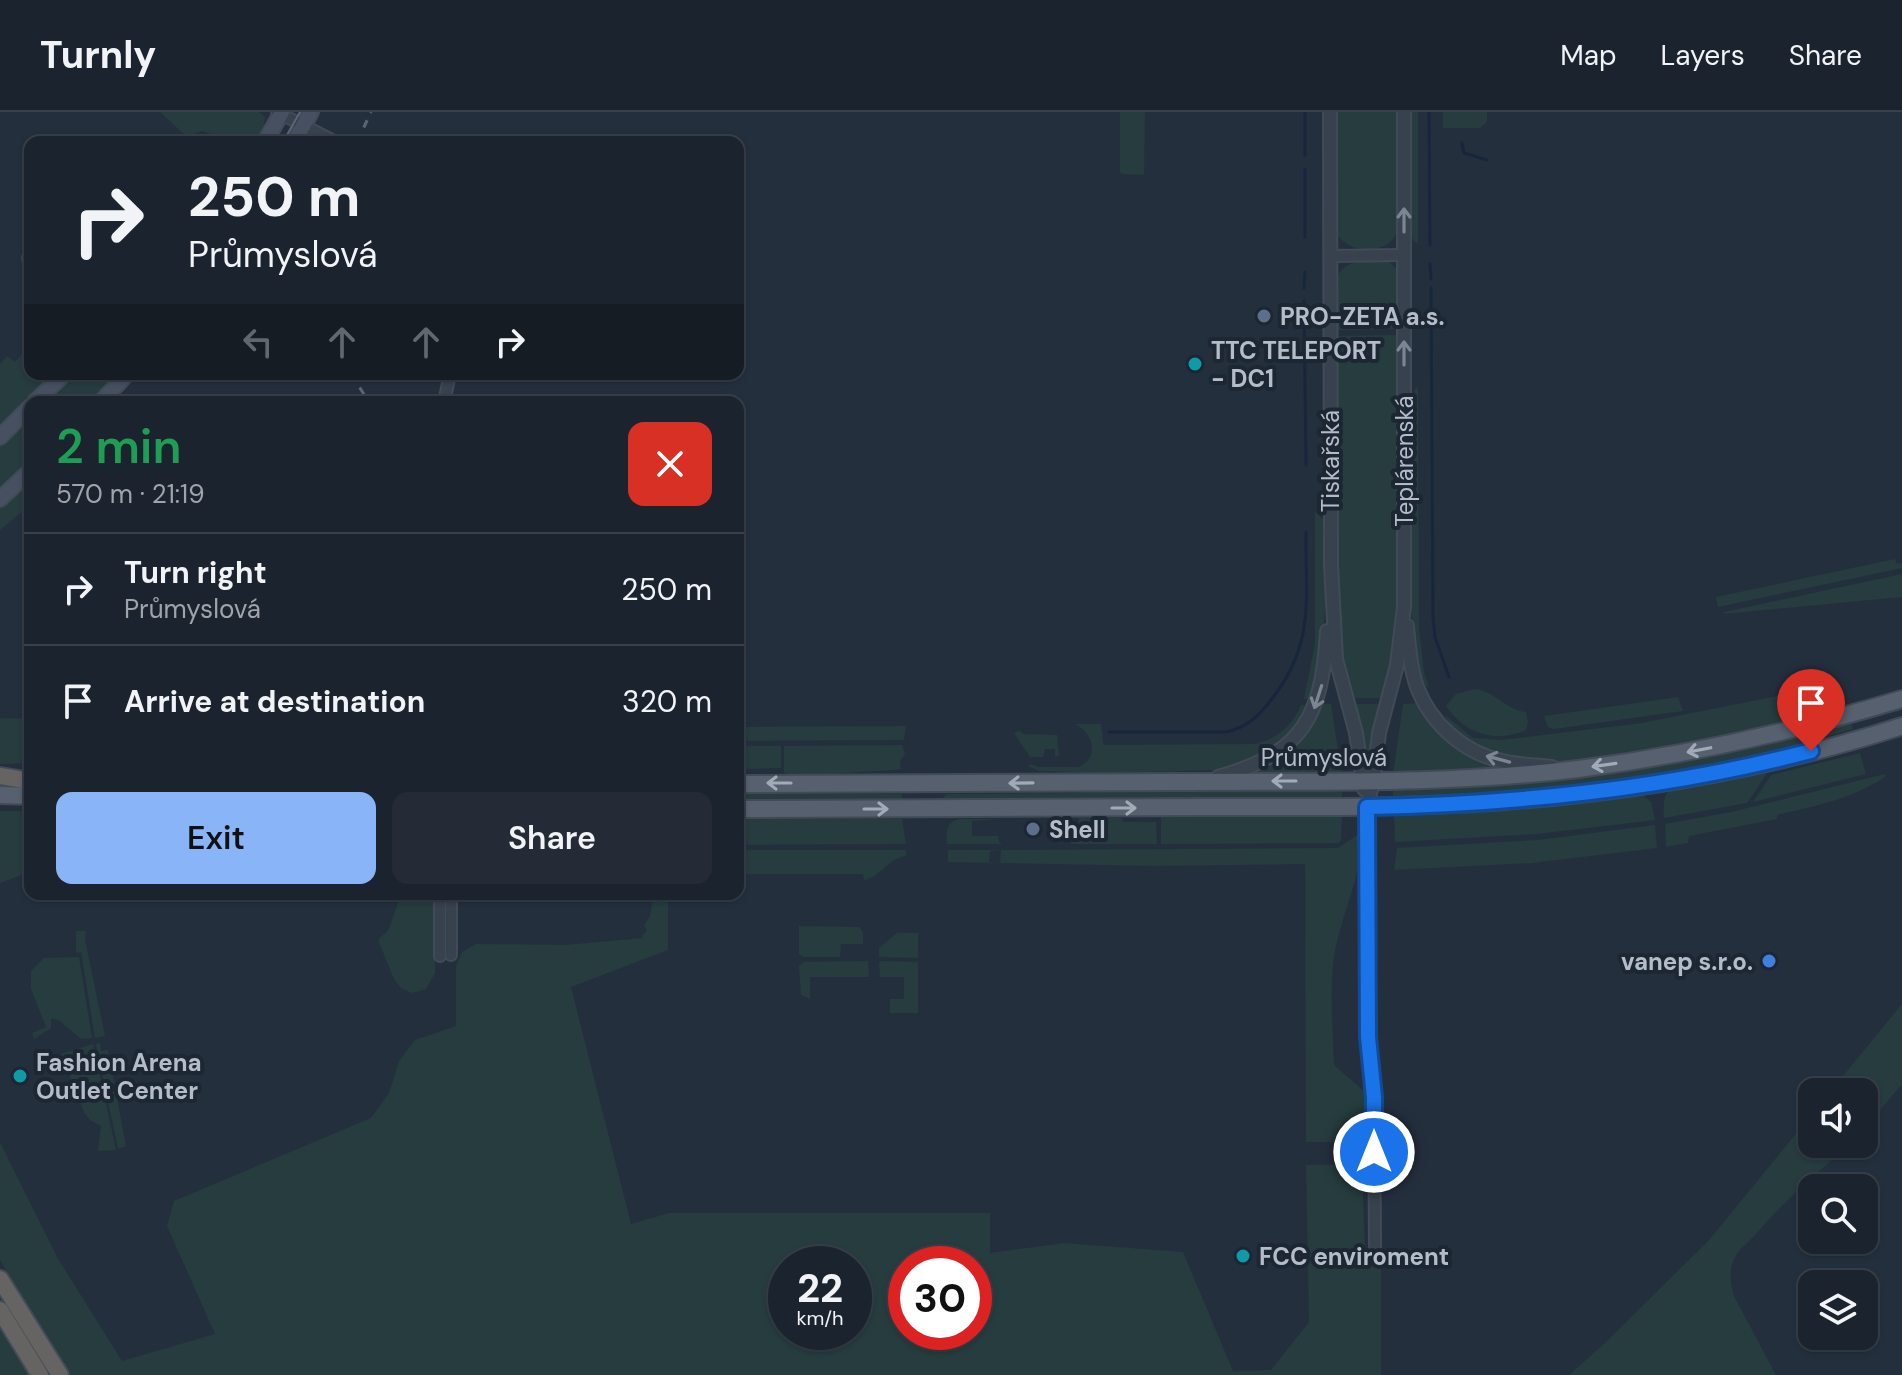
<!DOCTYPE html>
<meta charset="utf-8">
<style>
body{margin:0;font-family:"DM Sans",sans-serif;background:#242b36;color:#f1f3f6;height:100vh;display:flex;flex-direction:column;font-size:30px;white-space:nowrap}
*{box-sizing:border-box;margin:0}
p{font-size:26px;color:#a0a4aa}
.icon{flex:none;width:44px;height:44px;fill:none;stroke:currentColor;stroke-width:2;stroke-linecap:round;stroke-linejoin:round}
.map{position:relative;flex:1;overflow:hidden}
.sheet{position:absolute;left:24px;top:284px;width:720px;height:504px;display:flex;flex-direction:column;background:#1b232e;border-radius:16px;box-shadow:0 2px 6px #0004,0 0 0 2px #39404a}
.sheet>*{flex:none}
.hud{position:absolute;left:24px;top:24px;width:720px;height:244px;border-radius:16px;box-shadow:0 2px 6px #0004,0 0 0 2px #39404a;background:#1b232e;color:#f1f3f6;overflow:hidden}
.fabs{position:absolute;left:1798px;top:966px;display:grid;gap:16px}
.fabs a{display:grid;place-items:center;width:80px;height:80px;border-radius:16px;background:#1b232e;box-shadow:0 2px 6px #0004,0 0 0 2px #39404a;font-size:40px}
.speed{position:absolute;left:768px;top:1134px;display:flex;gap:16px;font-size:40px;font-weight:700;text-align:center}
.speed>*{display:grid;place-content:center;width:104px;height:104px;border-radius:50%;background:#1b232e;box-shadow:0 2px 6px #0004,0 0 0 2px #39404a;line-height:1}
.speed small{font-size:20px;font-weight:400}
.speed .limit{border:12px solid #d22;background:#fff;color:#111}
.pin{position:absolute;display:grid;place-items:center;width:68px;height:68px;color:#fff;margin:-82px -34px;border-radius:50% 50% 50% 0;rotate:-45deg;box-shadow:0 0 8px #0007}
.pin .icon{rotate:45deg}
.me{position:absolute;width:88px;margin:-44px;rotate:0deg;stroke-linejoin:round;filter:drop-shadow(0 0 6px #0008)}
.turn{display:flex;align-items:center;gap:28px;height:168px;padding:0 32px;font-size:36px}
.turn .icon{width:104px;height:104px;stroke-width:2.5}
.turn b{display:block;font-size:56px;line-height:68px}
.lanes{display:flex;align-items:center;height:76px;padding:0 32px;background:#0003;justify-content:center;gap:40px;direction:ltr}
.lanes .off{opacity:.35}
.round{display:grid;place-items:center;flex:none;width:84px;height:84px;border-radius:16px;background:#242b36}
.summary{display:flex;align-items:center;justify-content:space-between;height:136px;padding:0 32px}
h1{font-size:48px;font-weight:600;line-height:60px;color:#1e9e55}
.cta{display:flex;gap:16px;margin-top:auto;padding:16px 32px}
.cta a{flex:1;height:92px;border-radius:16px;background:#8ab4f8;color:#111;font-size:32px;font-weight:600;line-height:92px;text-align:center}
.cta a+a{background:#242b36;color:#f1f3f6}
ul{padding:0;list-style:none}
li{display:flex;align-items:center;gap:24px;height:112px;padding:0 32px;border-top:2px solid #39404a}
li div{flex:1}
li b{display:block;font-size:30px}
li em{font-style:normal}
header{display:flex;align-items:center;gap:48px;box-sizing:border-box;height:112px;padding:0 40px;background:#1b232e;border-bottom:2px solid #39404a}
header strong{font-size:38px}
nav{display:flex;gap:44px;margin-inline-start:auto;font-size:28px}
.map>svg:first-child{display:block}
</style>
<header>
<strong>Turnly</strong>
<nav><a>Map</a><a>Layers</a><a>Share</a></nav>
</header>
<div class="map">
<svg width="1902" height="1263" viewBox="0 0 1902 1263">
<rect width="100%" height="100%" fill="#242f3e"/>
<g fill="#263c3f" fill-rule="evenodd">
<path d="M160 0H259L265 5 263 23 253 30H215L214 23 202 19 187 25Z"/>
<path d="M1120 0H1145L1144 63 1122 62 1120 60Z"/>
<path d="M1335 0H1398V115C1395 143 1349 144 1337 122Z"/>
<path d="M1409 0H1418V132L1413 128 1409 115Z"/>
<path d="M1443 0H1487V10L1480 16H1443Z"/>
<path d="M1389 150 1398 158 1399 217 1335 218 1336 167C1345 145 1369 150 1389 150Z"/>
<path d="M1399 223C1399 344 1408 467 1385 586H1351L1341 550 1336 472V224Z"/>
<path d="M30 234V262H57L0 319V252L7 244 15 250Z"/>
<path d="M73 262H120L93 290H44Z"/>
<path d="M1418 276 1419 516 1424 560 1429 576 1421 571C1409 517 1410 462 1410 406 1410 362 1409 320 1415 277Z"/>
<path d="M30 304V352L0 379V334Z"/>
<path d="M30 369V393L0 418V396Z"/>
<path d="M1315 399 1324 409C1330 464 1324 533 1314 587H1304L1315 532Z"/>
<path d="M1895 447 1897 452 1902 451V456L1718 495 1716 485Z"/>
<path d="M1902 462V485L1723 502 1724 500Z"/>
<path d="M1474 577C1496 579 1505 598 1526 600L1528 610 1526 618C1495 632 1464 621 1446 594L1456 582Z"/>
<path d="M1783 583 1789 608 1771 617C1690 633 1556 669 1480 635 1464 628 1450 620 1445 603L1473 626 1502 628 1642 611Z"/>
<path d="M1678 585 1683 599 1554 617 1548 615 1544 604Z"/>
<path d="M1421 591 1428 604 1501 656 1393 663 1403 592Z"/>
<path d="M1322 592H1331L1342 664 1248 662C1279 646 1306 625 1322 592Z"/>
<path d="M1353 592H1383L1368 664Z"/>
<path d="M1301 593H1311L1299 613 1271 639 1224 658 1106 661 1039 659 1028 654 1030 652 1038 655H1079C1101 644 1092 620 1075 612H1101L1103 631 1105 633 1255 632C1277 627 1293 613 1301 593Z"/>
<path d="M0 606 30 607V651L0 652Z"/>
<path d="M1850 608 1853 617 1724 653 1589 675 1393 689V675L1476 672Z"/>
<path d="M906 614 904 628 738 629V615Z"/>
<path d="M1019 619 1024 622 1057 623 1059 644H1055V637H1045L1043 645H1030L1014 621Z"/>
<path d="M902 633 905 642 900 649 901 657C879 660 857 659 835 662 813 664 808 667 784 661V634Z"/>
<path d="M738 634H781V656L745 657V654H738Z"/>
<path d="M1860 641 1866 662 1753 690 1771 663Z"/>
<path d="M1768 660 1747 691 1664 706C1664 695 1662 683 1672 676 1686 667 1749 661 1768 660Z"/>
<path d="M1885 662V665C1852 687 1815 694 1777 703V707L1689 724 1688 731 1666 735 1665 712 1731 700Z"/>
<path d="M1342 675V685H1246L1198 690 944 689 942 687 946 682 1079 681 1123 676Z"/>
<path d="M1640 681 1651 690 1655 708 1537 722 1395 730 1394 700Z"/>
<rect x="738" y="682" width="164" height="9"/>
<path d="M0 699H30V760L0 771Z"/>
<path d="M1342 700 1341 728 1339 731 1161 732V705L1177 701Z"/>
<path d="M1079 706H1122L1123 710H1156L1157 732H1071C1071 721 1079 716 1079 706Z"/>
<path d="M738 707H902L906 732 738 733Z"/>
<path d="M960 707H998L972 709V724H998L999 730 1002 732H947C946 721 946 709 960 707Z"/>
<path d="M1655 713 1657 736 1532 751 1394 758 1397 736 1538 728Z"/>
<path d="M1362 720C1363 765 1338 807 1333 853 1330 885 1333 920 1334 953L1365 980 1369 1016 1366 1024 1354 1030H1306L1305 752 1154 754 948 750V738H1000L990 739 989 750 1000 751 1001 738 1338 736Z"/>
<path d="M738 738H906V744C888 746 881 765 864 768L863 762H738Z"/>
<path d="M401 782H434L435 861 426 877 412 881 401 876 394 867 378 828 389 817Z"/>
<path d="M654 782 731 784 730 787 668 788V838L571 875 631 1112 669 1101H990V1141L1064 1131 1183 1140 1233 1259 1271 1258 1309 1210 1306 1053 1362 1052 1365 1138 1381 1151V1263H70L0 1148V1030L57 1145 122 1249 215 1222 167 1114 174 1089 371 1006 389 981 399 949 415 928 456 914V854L462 840 476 832 565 833 643 826 642 823 647 819 644 813 650 804ZM854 1152V1220H786V1152ZM974 1152V1220H906V1152Z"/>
<path d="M799 814 859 815 863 820V832H841L840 845H803L799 842Z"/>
<path d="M76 819H86L85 828 105 924 95 926 81 840 76 841Z"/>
<path d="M897 821H918V846L879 845V836Z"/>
<path d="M79 845 92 926 81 927 60 909 51 906V916L34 927 32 921 46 915 31 877V859L44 846Z"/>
<path d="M868 849 869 865H810V887L801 883 799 854 803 850Z"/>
<path d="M881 849 918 850V901H890V887H904V865H880L879 851Z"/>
<path d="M1902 892V972L1875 1004 1864 1022V980H1830Z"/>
<path d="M100 931 101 939 108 938 126 1034 118 1037 96 932Z"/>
<path d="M93 932 116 1038 98 1039 101 1014 90 1008 84 1000 61 942Z"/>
<path d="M1812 1002V1032H1851C1817 1060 1783 1090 1754 1124 1749 1130 1741 1135 1737 1142 1728 1155 1730 1171 1734 1184L1776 1263H1569L1605 1231 1710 1127Z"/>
<path d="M0 1217 29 1263H0Z"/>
</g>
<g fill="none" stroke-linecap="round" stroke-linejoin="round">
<g stroke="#17263c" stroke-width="3">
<path d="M1429 0 1430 133"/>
<path d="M1462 31 1464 41 1487 48"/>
<path d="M1305 43V0"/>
<path d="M1305 57V125"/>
<path d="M1430 152 1431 167"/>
<path d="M1304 176 1305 160"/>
<path d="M1431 176 1433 504 1435 525 1449 565"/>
<path d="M1304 189 1306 353"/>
<path d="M1109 620H1226C1246 616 1259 604 1271 588 1316 531 1305 488 1306 420"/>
</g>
<g stroke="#414a57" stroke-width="14">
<g id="minor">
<path d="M277 0 336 30"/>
<path d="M1330 144 1404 143"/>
<path d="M444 290 450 262"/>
<path d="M1367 695 1368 925 1374 985 1375 1134"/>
<path d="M451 843V782"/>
<path d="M440 844V782"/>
</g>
</g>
<g stroke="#414a57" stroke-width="16">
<g id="tertiary">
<path d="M1330 0 1331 452 1336 547 1356 621 1364 677"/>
<path d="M1407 514C1409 534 1410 556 1417 575 1431 612 1464 641 1502 649 1518 653 1535 653 1552 655"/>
<path d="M1218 665C1304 641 1322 604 1327 519"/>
<path d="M1367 695 1374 664 1379 621 1397 553 1404 495V0"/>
</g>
</g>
<g stroke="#414a57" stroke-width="18">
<g id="secondary">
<path d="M265 30 282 0"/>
<path d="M294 30 311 0"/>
<path d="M35 290 64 262"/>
<path d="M101 290 127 262"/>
<path d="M0 325 30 295"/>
<path d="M0 387 30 359"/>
</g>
</g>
<g stroke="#414a57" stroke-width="20">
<g id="primary">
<path d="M738 672C885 671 1032 671 1179 670 1312 669 1446 673 1578 657 1688 643 1796 619 1902 587"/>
<path d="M0 683 30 684"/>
<path d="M738 697C895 696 1052 696 1209 695 1308 695 1407 696 1505 689 1639 679 1774 655 1902 614"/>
</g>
</g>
<g stroke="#434c59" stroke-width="20">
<g id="trunk">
<path d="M0 664 30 669"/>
<path d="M0 1167 60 1263"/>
<path d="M0 1198 40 1263"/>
</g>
</g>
<use href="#minor" stroke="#38414e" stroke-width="10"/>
<use href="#tertiary" stroke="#38414e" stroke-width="12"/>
<use href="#secondary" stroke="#465061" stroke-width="14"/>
<use href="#primary" stroke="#56606e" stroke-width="16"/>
<use href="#trunk" stroke="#656462" stroke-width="16"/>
<g stroke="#5a6575" stroke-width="2">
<path d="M283 30 300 0"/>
<path d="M30 125C20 140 20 153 30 168"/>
</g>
<g stroke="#5a6575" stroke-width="3" stroke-dasharray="8 8" stroke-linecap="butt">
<path d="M357 30 371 0"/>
<path d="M351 262 369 290"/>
</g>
</g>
<defs><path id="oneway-shaft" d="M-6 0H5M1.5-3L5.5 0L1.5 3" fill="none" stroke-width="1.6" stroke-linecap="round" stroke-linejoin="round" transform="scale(2)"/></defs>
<g stroke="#7c8592">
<use href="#oneway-shaft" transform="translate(1404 108) rotate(-90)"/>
<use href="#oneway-shaft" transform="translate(1404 241) rotate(-90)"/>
<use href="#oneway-shaft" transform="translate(1318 585) rotate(108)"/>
<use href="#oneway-shaft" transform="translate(1498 647) rotate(-165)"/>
</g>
<g stroke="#a1aab7">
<use href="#oneway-shaft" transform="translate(1699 638) rotate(169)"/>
<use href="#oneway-shaft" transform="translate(1604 653) rotate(172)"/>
<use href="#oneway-shaft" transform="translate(1284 669) rotate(180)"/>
<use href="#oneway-shaft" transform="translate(779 671) rotate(180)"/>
<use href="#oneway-shaft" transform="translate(1021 671) rotate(179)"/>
<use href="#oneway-shaft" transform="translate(1124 696)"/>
<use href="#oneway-shaft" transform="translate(876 697)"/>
</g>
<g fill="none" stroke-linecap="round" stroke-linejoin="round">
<g stroke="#114b97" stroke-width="20">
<path id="route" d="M1374 1040V985L1368 925 1367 695C1517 692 1666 677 1811 639"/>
</g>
<use href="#route" stroke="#1a73e8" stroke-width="14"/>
</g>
<g fill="#5c6f8a" stroke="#1d2633" stroke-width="3">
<circle cx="1264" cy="204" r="8"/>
<circle cx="1033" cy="717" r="8"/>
</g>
<g fill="#0f9aa8" stroke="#1d2633" stroke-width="3">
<circle cx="1195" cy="252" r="8"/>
<circle cx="20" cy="964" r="8"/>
<circle cx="1243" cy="1144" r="8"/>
</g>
<circle fill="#3f7fe0" stroke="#1d2633" stroke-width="3" cx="1769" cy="849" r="8"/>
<g text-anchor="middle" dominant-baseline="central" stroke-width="8" stroke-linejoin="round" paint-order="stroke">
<g font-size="24" font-weight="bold" fill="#b4bcc9" stroke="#1d2633" text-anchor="start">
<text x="1280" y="204">PRO-ZETA a.s.</text>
<text x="1211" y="238">TTC TELEPORT<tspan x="1211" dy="28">- DC1</tspan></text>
<text x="1049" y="717">Shell</text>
<text x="1753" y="849" text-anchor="end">vanep s.r.o.</text>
<text x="36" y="950">Fashion Arena<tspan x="36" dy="28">Outlet Center</tspan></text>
<text x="1259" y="1144">FCC enviroment</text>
</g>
<g font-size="24" fill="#b4bcc9" stroke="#1d2633">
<text transform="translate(1330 349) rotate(-90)">Tiskařská</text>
<text transform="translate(1404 349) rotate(-90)">Teplárenská</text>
<text x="1324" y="645">Průmyslová</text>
</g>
</g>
</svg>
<div class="fabs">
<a><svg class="icon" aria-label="sound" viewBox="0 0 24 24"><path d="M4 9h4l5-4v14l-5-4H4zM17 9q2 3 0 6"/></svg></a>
<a><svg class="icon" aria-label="search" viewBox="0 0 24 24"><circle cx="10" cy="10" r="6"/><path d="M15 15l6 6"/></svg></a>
<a><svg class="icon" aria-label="layers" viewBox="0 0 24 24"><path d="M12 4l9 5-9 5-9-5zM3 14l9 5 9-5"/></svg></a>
</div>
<div class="speed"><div>22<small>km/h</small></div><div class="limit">30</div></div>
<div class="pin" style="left:1811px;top:639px;background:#d93025"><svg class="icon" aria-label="arrive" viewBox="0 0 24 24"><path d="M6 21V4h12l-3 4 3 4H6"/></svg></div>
<svg class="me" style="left:1374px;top:1040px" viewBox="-20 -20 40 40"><circle r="17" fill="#1a73e8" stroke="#fff" stroke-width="3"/><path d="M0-11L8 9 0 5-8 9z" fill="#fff"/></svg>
<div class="hud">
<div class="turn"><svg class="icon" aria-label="right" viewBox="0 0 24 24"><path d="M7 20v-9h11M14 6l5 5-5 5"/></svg><div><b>250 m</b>Průmyslová</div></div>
<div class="lanes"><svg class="icon off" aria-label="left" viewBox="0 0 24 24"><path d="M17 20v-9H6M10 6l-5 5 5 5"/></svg><svg class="icon off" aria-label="ahead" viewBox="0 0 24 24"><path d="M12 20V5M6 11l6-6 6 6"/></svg><svg class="icon off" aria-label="ahead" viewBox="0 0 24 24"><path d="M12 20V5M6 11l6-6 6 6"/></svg><svg class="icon" aria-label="right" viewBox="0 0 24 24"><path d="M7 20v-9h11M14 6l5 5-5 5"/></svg></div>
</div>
<section class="sheet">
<div class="summary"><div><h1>2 min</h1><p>570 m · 21:19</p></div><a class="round" style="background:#d93025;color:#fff"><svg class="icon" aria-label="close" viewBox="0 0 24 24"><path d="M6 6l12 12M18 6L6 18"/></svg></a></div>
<ul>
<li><svg class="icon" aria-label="right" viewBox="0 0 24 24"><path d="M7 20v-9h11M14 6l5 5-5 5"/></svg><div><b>Turn right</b><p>Průmyslová</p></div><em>250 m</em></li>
<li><svg class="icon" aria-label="arrive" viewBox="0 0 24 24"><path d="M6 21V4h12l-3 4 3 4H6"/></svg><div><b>Arrive at destination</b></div><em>320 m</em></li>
</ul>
<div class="cta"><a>Exit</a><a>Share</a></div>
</section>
</div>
